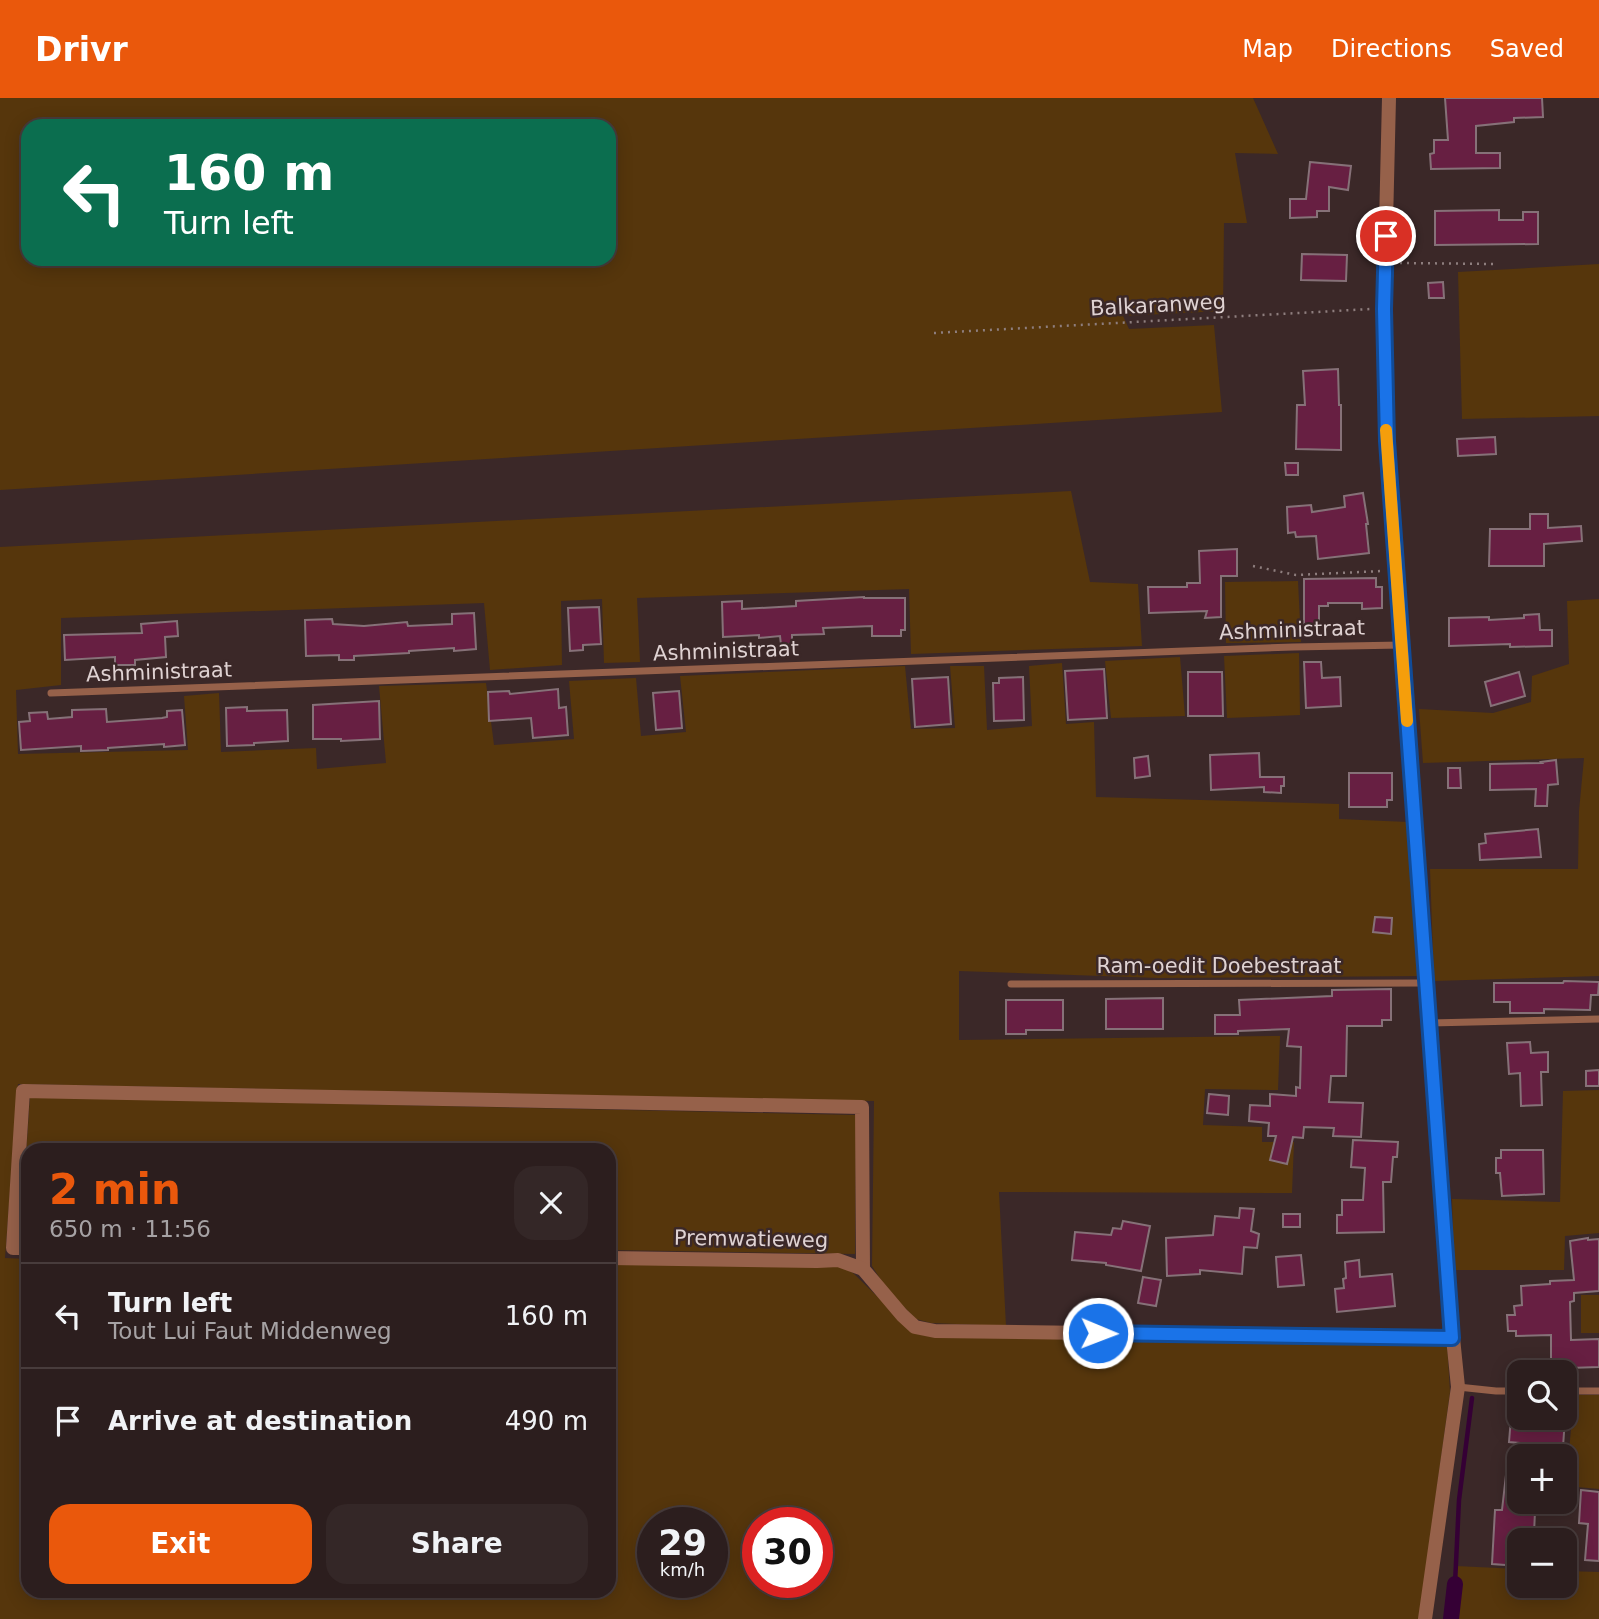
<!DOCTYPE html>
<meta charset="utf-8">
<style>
body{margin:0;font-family:"DejaVu Sans",sans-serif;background:#342727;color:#f1f3f6;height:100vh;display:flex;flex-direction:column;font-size:26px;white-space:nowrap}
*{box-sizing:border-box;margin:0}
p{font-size:23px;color:#a6a2a4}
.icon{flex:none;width:38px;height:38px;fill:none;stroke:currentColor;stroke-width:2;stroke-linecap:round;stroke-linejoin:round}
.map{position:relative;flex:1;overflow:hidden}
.panel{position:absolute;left:21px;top:1045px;width:595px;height:455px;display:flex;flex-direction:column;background:#2c1e1e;border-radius:21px;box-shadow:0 4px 18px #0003,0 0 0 2px #483c3c}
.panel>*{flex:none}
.top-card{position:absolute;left:21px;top:21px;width:595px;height:147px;border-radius:21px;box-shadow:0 4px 18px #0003,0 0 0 2px #483c3c;background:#0b6e4f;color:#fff;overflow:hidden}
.buttons{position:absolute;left:1507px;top:1262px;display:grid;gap:14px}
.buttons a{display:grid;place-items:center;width:70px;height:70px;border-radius:14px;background:#2c1e1e;box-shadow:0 4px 18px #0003,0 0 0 2px #483c3c;font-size:35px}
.speed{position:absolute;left:637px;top:1409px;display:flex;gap:14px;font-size:35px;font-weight:700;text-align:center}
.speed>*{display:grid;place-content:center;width:91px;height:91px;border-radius:50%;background:#2c1e1e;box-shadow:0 4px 18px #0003,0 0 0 2px #483c3c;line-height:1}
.speed small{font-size:18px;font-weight:400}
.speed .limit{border:10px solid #d22;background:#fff;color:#111}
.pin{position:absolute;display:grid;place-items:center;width:60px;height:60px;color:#fff;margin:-30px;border:4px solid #fff;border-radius:50%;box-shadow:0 2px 7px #0007}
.me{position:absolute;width:77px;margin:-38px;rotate:91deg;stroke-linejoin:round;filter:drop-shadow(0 0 5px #0008)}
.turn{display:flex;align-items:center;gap:24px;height:147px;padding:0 28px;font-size:32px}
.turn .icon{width:91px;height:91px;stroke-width:2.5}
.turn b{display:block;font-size:49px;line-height:60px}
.round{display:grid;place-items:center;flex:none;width:74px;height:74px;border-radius:21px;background:#342727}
.headline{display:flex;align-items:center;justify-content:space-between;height:119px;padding:0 28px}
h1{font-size:42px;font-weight:600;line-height:52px;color:#ea580c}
.primary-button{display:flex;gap:14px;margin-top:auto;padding:14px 28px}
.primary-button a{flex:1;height:80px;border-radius:21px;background:#ea580c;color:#fff;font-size:28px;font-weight:600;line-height:80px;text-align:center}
.primary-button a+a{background:#342727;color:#f1f3f6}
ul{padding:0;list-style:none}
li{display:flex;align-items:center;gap:21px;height:105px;padding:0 28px;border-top:2px solid #483c3c}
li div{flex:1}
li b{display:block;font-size:26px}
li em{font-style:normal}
header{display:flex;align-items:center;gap:42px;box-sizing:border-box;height:98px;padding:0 35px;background:#ea580c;color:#fff}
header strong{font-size:33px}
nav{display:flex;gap:38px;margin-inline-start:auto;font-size:24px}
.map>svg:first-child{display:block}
</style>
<header>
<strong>Drivr</strong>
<nav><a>Map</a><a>Directions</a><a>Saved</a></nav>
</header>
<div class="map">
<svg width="1599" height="1521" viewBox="0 0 1599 1521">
<rect width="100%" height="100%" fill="#3b2828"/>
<g fill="#56360c" fill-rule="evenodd">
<path d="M0 0H1253L1278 56 1235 55 1247 125H1224L1223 213 1123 218 1129 231 1214 227 1222 314 0 392ZM28 28H609V161H28Z"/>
<path d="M1599 166V318L1462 321 1458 174Z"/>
<path d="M1071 393 1090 484 1138 486 1142 548 911 556 909 491 637 500 640 564 604 565 602 501 561 503 562 567 490 572 484 505 61 520V587L16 592 18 656 188 652 184 598 219 595 221 654 316 650 317 671 386 665 379 588 486 585 494 647 574 641 569 583 636 580 641 638 686 634 680 578 905 568 911 631 955 630 950 568H984L987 632 1032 628 1029 568 1062 565 1066 626 1094 624 1096 699 1339 706V721L1408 724 1420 878 1159 880 959 873V942L1280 938 1278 992 1205 991 1203 1027 1262 1029V1044H1294L1292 1095 999 1094 1006 1228 931 1225 916 1221 888 1193 872 1168 874 1003 18 986 5 1160 28 1161V1493H609V1166L839 1168 853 1175 916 1236 1447 1245 1450 1294 1419 1521H0V449ZM653 1424H712V1484H653ZM758 1424H817V1484H758Z"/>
<path d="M1298 483 1301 544 1226 545 1225 484Z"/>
<path d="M1599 501V878L1434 883 1430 771H1578L1579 713 1584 660 1423 665 1419 611 1493 615 1531 604 1532 578 1569 566 1567 503Z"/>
<path d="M1299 555 1300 617 1227 620 1224 558Z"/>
<path d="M1180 559 1185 618 1111 620 1105 563Z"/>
<path d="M1599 992V1135L1565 1138 1564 1172H1454L1452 1101 1560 1104 1563 993Z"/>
<path d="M30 999 856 1017 855 1156 609 1152V1052H28V1144H20Z"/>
<rect x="1581" y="1197" width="18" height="38"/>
<path d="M1574 1297H1599V1391L1566 1388Z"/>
<path d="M1456 1468 1519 1471V1488H1564L1565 1473 1599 1474V1521H1451Z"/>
</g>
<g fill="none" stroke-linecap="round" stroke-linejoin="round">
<path stroke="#350035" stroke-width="4.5" d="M1455 1486 1459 1402 1472 1300"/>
<path stroke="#350035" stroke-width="16" d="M1451 1521 1455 1486"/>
</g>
<g fill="#671f42" stroke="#867178" stroke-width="2">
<path d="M1445 0H1542L1543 19 1514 20V24L1476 28V55H1500V70L1431 71 1430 56 1434 55V42H1448Z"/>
<path d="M1310 64 1351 68 1348 92 1329 89V113H1317V119L1290 120V101H1306Z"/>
<path d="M1499 112V122H1523V114H1538V146L1435 147V113Z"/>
<path d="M1302 156 1347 157 1346 183 1301 182Z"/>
<path d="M1443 184 1444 200H1429L1428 185Z"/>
<path d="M1338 271 1339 307H1341V352L1296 351 1297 307H1305L1303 273Z"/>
<path d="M1495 339 1496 356 1458 358 1457 341Z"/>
<path d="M1285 365H1298V377H1286Z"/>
<path d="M1363 395 1368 426H1366L1369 455 1318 461 1316 438 1296 439 1295 434 1288 435 1287 409 1311 407 1312 414 1345 409 1344 398Z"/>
<path d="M1530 416H1548V430L1581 428 1582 443 1544 446V468H1489L1490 431H1530Z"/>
<path d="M1237 451V478H1221V519L1205 520 1207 513 1149 515 1148 489H1187V485H1200L1199 453Z"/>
<path d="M1376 480V489H1382V510L1362 511V505H1328V508H1319V526H1304V481Z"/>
<path d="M864 499V500H905V532H901V538H872V528L823 530 824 536 792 537V546L781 547 780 538 759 540V537L723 539 722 504 742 503V511L796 508V503Z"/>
<path d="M599 509 601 546 583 547V552L570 553 568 510Z"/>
<path d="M474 515 476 551 454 553V550L409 553V555L354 558V562H339V557L306 558 305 522 332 521 333 526 364 528 407 524 408 528 452 526V516Z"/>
<path d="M1539 516 1540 532H1552V548L1510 549V546L1449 548V520L1489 519V522L1524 520V517Z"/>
<path d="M177 523 178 538 165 539 166 559 135 562V567H115V559L65 562 64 537 142 535 141 526Z"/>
<path d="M1304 564H1321L1322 580 1340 579 1341 608 1306 610Z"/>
<path d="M1104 571 1107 620 1068 622 1065 573Z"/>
<path d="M1188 574H1222L1223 618H1188Z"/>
<path d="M1519 574 1525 598 1491 608 1485 584Z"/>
<path d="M948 579 951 626 915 629 912 581Z"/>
<path d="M1023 579 1024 622 994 623 993 585H999V580Z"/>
<path d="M558 591 559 610 566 609 568 637 533 640 531 620 489 623 488 594 509 593 510 596Z"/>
<path d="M679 593 682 630 656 632 653 595Z"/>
<path d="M379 603 380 641 341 643V641H313V607Z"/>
<path d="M247 609V613L287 612 288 643 254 645V647L227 648 226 610Z"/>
<path d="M106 611 107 624 162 620 167 619V613L182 612 185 647 164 649V646L108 650V652L81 653V648L21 652 19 624 30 623 29 615 47 614 48 621 72 619V612Z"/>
<path d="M1259 655 1260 679H1284V688H1281V695L1264 694V689L1211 692 1210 657Z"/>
<path d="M1148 658 1150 678 1135 680 1134 660Z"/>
<path d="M1556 662 1558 686 1548 687 1547 708H1535L1536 691 1490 692V666L1542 665 1541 664Z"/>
<path d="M1448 670H1460L1461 690H1448Z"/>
<path d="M1349 675H1392V702H1387V709H1349Z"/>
<path d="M1538 731 1541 759 1480 762 1479 746 1486 745 1485 736Z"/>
<path d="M1375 819 1392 820 1391 836 1373 834Z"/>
<path d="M1564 883 1599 884 1598 897H1591L1590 912 1544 911V915H1510V904H1494V885H1563Z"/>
<path d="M1391 891V922H1382V928H1347L1346 978H1331L1329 1004 1363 1005 1361 1039 1333 1038 1334 1030 1304 1029 1303 1040 1293 1039 1287 1066 1270 1062 1276 1038H1268L1269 1025 1249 1023 1250 1007 1270 1008V996L1296 998V989L1300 990 1301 949 1287 948 1289 931 1238 933V936H1215V917H1240L1239 902 1332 898V892Z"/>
<path d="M1163 900V931H1106V901Z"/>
<path d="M1006 902H1063V932H1026V936H1006Z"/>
<path d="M1530 944 1531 955 1548 954V974H1541L1542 1007 1521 1008 1520 975 1509 976 1507 945Z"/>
<path d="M1599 972V988H1586V973Z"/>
<path d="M1209 996 1229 998 1228 1017 1207 1015Z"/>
<path d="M1353 1042 1398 1044 1397 1059H1393L1391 1084H1383L1384 1134 1337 1135V1117H1342V1102H1363L1365 1070 1351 1069Z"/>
<path d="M1501 1052H1543L1544 1096 1502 1098 1500 1075H1496V1060H1501Z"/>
<path d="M1240 1110 1254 1111 1251 1133 1259 1136 1257 1150 1244 1149 1242 1176 1200 1172V1176L1167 1178 1166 1140 1213 1137 1215 1118 1239 1120Z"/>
<rect x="1283" y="1116" width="17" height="13"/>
<path d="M1123 1123 1150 1128 1141 1173 1106 1167V1165L1072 1162 1075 1134 1111 1137 1113 1130 1121 1131Z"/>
<path d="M1588 1140V1142L1599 1141V1193L1574 1195V1203L1570 1204 1571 1242 1599 1241V1269L1569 1270V1266H1551V1237L1516 1238V1233H1508L1507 1217H1515L1514 1208 1522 1207 1521 1188 1550 1186V1183L1574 1182 1570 1143Z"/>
<path d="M1301 1157 1304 1187 1278 1189 1276 1159Z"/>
<path d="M1359 1162 1360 1179 1392 1176 1395 1208 1337 1214 1335 1191 1344 1190 1343 1181 1346 1180 1345 1164Z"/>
<path d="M1143 1179 1161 1182 1156 1208 1138 1205Z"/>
<path d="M1511 1320H1565L1563 1349 1509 1344Z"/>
<path d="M1507 1368 1519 1369V1413L1535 1414 1534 1435H1529L1528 1442H1519V1468L1492 1466 1495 1412H1502Z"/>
<path d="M1581 1392 1599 1394V1463L1585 1462 1588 1426 1579 1425Z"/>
</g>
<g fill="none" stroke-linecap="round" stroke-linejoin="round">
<g stroke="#8e7e7e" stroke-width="2.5" stroke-dasharray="2 5" stroke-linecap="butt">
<path d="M1400 165 1494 166"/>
<path d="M934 235 1371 211"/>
<path d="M1253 468 1296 477 1382 473"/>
</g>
<g stroke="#96614a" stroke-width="7">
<path d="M51 595 1293 549 1401 547"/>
<path d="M1011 886 1426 885"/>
<path d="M1430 925 1599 921"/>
<path d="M1458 1289 1496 1293H1519"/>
<path d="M1564 1293H1599"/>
</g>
<g stroke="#96614a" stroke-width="14">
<path d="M1389 0 1384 210 1387 343 1453 1240 1458 1289 1425 1521"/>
<path d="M28 1150H13L23 993 862 1009 863 1171"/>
<path d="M609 1160 817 1163 838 1162 863 1171 902 1217 915 1229 935 1233 1453 1240"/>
</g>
</g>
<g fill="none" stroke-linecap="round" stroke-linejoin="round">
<g stroke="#114b97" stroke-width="18">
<path id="route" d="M1098 1235 1452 1240 1387 343 1384 211 1386 138"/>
</g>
<use href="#route" stroke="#1a73e8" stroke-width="12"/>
<path stroke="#f59e0b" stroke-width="12" d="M1386 332 1407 623"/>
</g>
<g text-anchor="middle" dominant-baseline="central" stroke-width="5" stroke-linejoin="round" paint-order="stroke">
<g font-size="21" fill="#dfd2d2" stroke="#3b2828">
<text transform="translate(1158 207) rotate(-3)">Balkaranweg</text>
<text transform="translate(1292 532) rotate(-2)">Ashministraat</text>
<text transform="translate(726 553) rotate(-2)">Ashministraat</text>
<text transform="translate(159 574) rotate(-2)">Ashministraat</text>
<text x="1219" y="868">Ram-oedit Doebestraat</text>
<text transform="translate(751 1141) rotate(1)">Premwatieweg</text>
</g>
</g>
</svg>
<div class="buttons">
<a><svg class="icon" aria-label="search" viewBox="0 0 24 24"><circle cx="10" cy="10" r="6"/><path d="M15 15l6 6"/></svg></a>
<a>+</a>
<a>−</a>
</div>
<div class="speed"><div>29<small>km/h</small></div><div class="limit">30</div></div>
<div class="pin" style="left:1386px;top:138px;background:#d93025"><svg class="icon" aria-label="arrive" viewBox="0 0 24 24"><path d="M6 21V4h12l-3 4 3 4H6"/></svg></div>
<svg class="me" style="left:1098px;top:1235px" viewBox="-20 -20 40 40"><circle r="17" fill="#1a73e8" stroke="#fff" stroke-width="3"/><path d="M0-11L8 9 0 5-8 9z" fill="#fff"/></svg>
<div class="top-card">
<div class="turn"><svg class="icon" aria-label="left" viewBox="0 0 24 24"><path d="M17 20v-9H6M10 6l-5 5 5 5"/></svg><div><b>160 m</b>Turn left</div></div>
</div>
<section class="panel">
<div class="headline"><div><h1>2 min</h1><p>650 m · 11:56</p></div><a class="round"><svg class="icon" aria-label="close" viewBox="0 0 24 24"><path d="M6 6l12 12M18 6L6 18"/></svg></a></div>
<ul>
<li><svg class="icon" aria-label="left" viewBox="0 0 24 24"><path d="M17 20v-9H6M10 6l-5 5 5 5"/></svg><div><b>Turn left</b><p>Tout Lui Faut Middenweg</p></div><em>160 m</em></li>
<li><svg class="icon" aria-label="arrive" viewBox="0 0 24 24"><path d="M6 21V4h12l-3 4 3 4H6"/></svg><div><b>Arrive at destination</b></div><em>490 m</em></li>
</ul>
<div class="primary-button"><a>Exit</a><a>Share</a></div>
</section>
</div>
